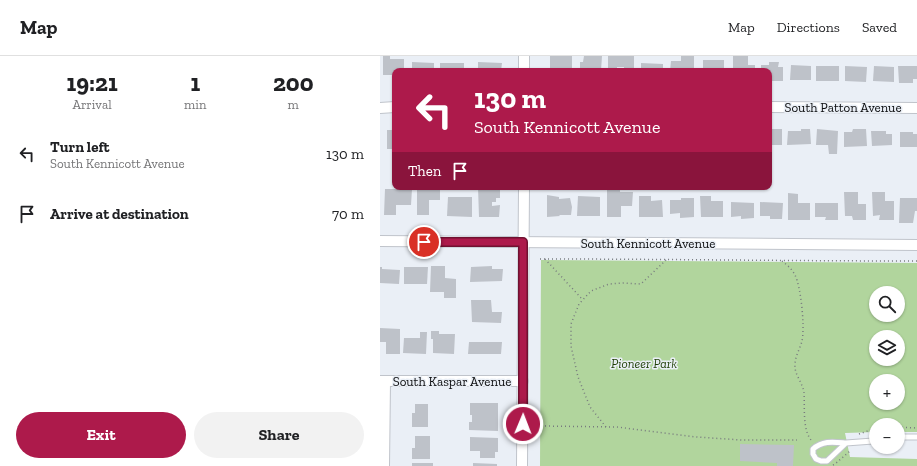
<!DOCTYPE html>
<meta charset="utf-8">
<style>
body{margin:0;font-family:"Zilla Slab",serif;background:#f2f2f2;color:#202124;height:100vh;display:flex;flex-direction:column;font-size:15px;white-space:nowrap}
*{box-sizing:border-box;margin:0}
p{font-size:13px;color:#757577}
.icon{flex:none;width:22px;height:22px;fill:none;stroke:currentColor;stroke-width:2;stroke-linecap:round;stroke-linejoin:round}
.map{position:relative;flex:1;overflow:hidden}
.panel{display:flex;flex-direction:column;background:#fff;width:380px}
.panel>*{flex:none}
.hud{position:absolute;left:12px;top:12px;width:380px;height:122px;border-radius:8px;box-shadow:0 1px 3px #0004;background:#ad1a4b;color:#fff;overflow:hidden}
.buttons{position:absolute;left:489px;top:230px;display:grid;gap:8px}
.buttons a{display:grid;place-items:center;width:36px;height:36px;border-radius:50%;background:#fff;box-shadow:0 1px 3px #0004;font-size:20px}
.pin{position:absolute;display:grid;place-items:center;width:34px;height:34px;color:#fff;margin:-17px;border:2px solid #fff;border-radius:50%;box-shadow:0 1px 4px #0007}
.me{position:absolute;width:44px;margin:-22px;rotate:1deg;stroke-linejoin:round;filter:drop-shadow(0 0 3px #0008)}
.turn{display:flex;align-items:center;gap:14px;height:84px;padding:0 16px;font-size:18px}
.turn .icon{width:52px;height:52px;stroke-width:2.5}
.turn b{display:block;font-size:28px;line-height:34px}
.then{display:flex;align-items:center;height:38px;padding:0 16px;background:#0003;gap:8px;font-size:15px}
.eta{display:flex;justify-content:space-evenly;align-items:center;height:68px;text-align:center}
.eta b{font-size:24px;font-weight:700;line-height:28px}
.primary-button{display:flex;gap:8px;margin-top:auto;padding:8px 16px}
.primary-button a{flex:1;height:46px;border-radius:24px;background:#ad1a4b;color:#fff;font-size:16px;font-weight:700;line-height:46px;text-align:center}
.primary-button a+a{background:#f2f2f2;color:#202124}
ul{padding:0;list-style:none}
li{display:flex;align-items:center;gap:12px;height:60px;padding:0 16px}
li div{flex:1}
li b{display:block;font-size:15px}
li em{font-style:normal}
header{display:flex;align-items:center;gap:24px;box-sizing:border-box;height:56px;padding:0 20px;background:#fff;border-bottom:1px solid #e0e0e0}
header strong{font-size:19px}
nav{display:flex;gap:22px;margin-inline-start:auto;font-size:14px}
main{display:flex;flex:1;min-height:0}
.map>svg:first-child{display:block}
</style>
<header>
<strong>Map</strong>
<nav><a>Map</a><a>Directions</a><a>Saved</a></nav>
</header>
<main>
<section class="panel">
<div class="eta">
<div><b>19:21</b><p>Arrival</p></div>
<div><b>1</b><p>min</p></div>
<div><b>200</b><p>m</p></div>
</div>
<ul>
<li><svg class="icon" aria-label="left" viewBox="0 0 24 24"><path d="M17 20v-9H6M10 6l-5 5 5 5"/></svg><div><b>Turn left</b><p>South Kennicott Avenue</p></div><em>130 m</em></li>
<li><svg class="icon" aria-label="arrive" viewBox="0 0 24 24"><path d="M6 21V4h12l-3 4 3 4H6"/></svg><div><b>Arrive at destination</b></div><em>70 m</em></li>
</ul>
<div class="primary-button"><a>Exit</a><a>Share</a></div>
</section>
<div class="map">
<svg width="537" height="410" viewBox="0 0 537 410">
<rect width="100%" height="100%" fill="#eaeff6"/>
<path fill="#b1d59d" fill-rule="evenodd" d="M161 204 537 207V376H518V369H496V376L465 377 470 401 537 403V410H160ZM496 237H518V259H496ZM496 281H518V303H496ZM496 325H518V347H496Z"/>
<g fill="#bec2c9">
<path d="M3 0H10V3H24V15H15V19H3Z"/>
<path d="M170 0H192V14L170 15Z"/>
<path d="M204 0H222L221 15H200V6H203Z"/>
<path d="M228 0H254V15H244V11H237V15H228Z"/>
<path d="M301 0H314V15H290L291 5H301Z"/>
<path d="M353 0H368V9H375V15H353Z"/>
<rect x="323" y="4" width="21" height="11"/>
<path d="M32 6 54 7V15H32Z"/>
<path d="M98 6 122 7 121 15H98Z"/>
<path d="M389 6H399L398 11H403V25H389V15H381V9H389Z"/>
<rect x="60" y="7" width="24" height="8"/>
<path d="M261 7 283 8V15H261Z"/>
<path d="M411 9 431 10V24H410Z"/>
<rect x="436" y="10" width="23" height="15"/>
<path d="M465 10 487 11 486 26 465 25Z"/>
<path d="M494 10 514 11V26L493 25Z"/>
<path d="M518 10H537V23H533V27H519Z"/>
<path d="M390 73H402V89H389Z"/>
<path d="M421 73H430L431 88 407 89 408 75H421Z"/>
<path d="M437 73 458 75 457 98H449L448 89H436Z"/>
<path d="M473 73H486L487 90 464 91V76H472Z"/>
<rect x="7" y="74" width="8" height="19"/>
<path d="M491 75H506V78H512V89L492 90Z"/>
<path d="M520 76H533V78H537V91H520Z"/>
<path d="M37 131H60V144H49V159H37Z"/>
<path d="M98 131H120V142H116V146H112V150L120 149 119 161H99Z"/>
<path d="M227 131 240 132V136H253L252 150H241V161H227Z"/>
<path d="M5 133H32L31 149H16V159H4Z"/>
<path d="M464 136H478V148H486V164H473L472 160H465Z"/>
<path d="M492 136H505V145H514V164H499L500 159 493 160Z"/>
<path d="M408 137 418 138V147H430V164H408Z"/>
<path d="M167 139 179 141V143L190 142 192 151 191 159H179L180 160 167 161Z"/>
<path d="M198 140 220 141V160H197Z"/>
<path d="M259 140H271V145L282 144 283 161H259Z"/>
<path d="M320 140H331V145H343V161H321Z"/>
<path d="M68 141H92V161L67 160Z"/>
<path d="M301 142H314V161L300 162V157L290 158V144H301Z"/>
<path d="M520 142H537V155H535L533 167H519Z"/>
<path d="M351 146 374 147V162L361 163V160L351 161Z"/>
<path d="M380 146 403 147 402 163H390V160H380Z"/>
<path d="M435 147H458V164H445L446 161H435Z"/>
<path d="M51 210H65V222L76 223V242H64V236H50Z"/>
<path d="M112 210V213H123L122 225 90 226 91 211Z"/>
<path d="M0 211H2V213L20 214 19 228 0 227Z"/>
<path d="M24 211H48L47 228H24Z"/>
<path d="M91 244H111L112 256H122L121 267 92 266Z"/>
<path d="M0 272 20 273V298H6V286H0Z"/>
<path d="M51 275H59V278H75L74 298 53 297V283H51Z"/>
<path d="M40 276H47L46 298 23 297 24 282H40Z"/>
<path d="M89 286H122L121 298H88Z"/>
<path d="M90 347H118V375L89 374V366H92V359H90Z"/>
<path d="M35 348H48V371H32V357H35Z"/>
<path d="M35 380H50V403H32V392H35Z"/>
<path d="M90 381 118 382V396H115V402H100V395H90Z"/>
<path d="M360 388 414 389 413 410H397V407L360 405Z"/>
<rect x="32" y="407" width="21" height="3"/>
<path d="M93 407 117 408V410H93Z"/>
</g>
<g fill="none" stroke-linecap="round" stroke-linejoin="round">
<g stroke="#c0c4cb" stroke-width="7">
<g id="service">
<path d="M518 381H537"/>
<path d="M466 387C454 386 443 384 433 393V398L436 403 441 405H447L466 387 493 385 496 383"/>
</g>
</g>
<g stroke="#c0c4cb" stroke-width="12">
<g id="minor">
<path d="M144 15V0"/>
<path d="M389 51 537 52"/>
<path d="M0 52 15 51"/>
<path d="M0 185 537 189"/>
<path d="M0 325H143"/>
<path d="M4 410 5 326"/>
<path d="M142 410 144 131"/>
</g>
</g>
<g stroke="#777a7e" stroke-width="1.5" stroke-dasharray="1 3" stroke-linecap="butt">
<path d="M160 203C286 203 411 205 537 205"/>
<path d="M165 203 203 244"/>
<path d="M402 205C407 209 412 213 415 219 421 231 425 271 422 285 420 293 415 300 415 309 414 318 423 327 424 337 425 350 422 375 432 385"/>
<path d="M161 370 237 371 316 381 362 384H417"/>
<path d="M226 371 210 351 198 321 191 290V268L199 248 211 235 229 228 244 227 261 228 287 203"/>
<path d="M518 371 537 372"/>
<path d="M479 378 496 372"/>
<path d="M453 409 455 408 470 395"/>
</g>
<use href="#service" stroke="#fff" stroke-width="5"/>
<use href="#minor" stroke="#fff" stroke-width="10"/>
</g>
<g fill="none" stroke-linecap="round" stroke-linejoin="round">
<g stroke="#701131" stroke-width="10">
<path id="route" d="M44 186H143V368"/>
</g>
<use href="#route" stroke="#ad1a4b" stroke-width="7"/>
</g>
<g text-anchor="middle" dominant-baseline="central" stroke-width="3" stroke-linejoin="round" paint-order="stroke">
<g font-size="13" fill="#0c0d0f" stroke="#eaeff6">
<text x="463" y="51">South Patton Avenue</text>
<text x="268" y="187">South Kennicott Avenue</text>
<text x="72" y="325">South Kaspar Avenue</text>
</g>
<g font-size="13" font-style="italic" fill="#1e3f04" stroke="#eaeff6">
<text x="264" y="307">Pioneer Park</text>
</g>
</g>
</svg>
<div class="buttons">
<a><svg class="icon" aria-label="search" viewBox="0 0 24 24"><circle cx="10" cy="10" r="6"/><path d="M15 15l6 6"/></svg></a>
<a><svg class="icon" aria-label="layers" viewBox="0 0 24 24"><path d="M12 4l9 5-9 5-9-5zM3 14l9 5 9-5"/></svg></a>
<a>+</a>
<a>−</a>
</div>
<div class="pin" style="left:44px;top:186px;background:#d93025"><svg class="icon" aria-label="arrive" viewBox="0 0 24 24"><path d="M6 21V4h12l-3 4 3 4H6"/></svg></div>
<svg class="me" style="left:143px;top:368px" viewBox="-20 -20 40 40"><circle r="17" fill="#ad1a4b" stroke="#fff" stroke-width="3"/><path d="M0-11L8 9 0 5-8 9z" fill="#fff"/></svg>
<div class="hud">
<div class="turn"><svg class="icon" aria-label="left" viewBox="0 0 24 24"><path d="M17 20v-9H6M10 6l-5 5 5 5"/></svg><div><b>130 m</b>South Kennicott Avenue</div></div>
<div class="then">Then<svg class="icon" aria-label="arrive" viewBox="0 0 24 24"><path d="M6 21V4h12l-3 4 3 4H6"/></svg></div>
</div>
</div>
</main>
